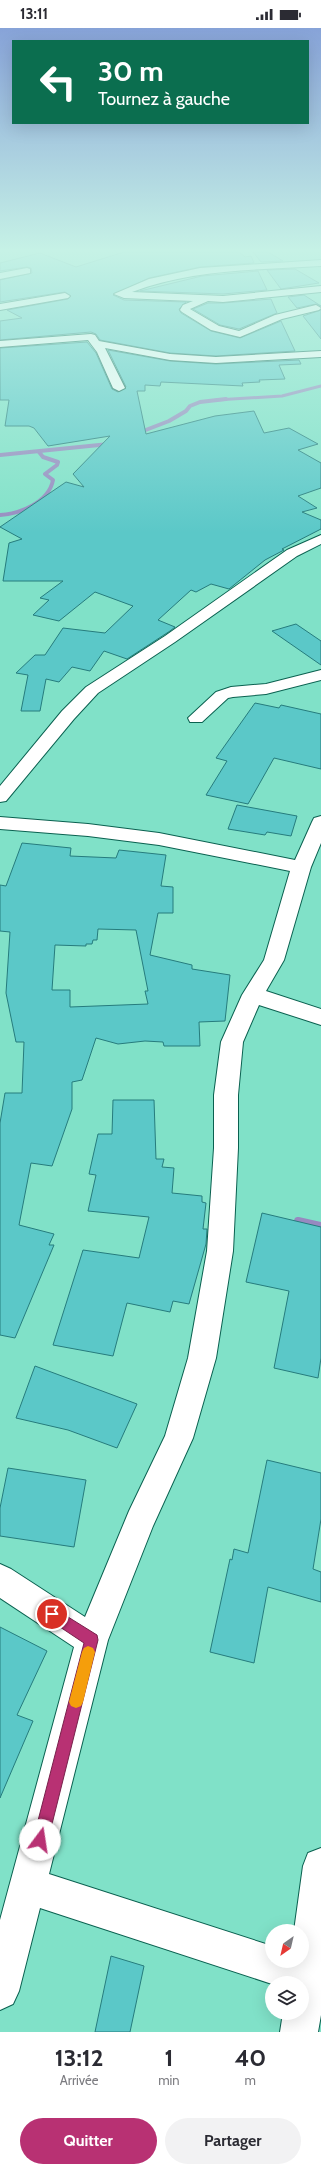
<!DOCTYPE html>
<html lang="fr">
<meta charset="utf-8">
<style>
body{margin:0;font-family:Cabin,sans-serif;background:#f2f2f3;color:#2b2b33;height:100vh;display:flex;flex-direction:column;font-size:15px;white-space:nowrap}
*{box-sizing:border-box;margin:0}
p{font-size:13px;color:#7c7c81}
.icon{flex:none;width:22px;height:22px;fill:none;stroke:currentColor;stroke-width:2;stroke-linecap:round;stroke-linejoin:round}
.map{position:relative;height:2004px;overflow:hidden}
.details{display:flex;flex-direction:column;background:#fff;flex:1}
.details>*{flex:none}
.top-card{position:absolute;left:12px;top:12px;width:297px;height:84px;border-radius:0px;box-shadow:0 4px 16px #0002;background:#0b6e4f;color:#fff;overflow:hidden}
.needle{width:26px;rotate:214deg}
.tools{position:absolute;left:265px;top:1896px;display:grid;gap:8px}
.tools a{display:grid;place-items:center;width:44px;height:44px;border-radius:50%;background:#fff;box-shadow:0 4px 16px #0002;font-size:20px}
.pin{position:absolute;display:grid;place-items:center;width:34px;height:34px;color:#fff;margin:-17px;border:2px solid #fff;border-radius:50%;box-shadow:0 1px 4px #0007}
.me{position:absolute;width:44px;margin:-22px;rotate:14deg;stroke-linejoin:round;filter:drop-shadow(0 0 3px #0008)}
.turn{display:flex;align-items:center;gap:14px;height:84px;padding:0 20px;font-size:18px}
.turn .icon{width:52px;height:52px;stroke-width:2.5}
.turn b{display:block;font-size:28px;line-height:34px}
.eta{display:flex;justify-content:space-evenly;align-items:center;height:68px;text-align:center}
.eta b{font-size:24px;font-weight:800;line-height:28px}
.action{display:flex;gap:8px;margin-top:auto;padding:8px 20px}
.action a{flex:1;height:46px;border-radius:24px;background:#b83173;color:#fff;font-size:16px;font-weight:800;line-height:46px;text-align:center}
.action a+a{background:#f2f2f3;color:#2b2b33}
.status{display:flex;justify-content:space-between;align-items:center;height:28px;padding:0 20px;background:#fff;direction:ltr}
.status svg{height:11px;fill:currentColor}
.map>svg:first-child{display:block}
</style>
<div class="status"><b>13:11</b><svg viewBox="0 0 49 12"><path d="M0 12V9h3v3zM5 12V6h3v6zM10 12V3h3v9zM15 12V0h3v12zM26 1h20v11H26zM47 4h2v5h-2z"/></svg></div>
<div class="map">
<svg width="321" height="2004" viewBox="0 0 321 2004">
<rect width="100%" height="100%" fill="#80e1c8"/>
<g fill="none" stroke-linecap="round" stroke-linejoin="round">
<path stroke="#978ac0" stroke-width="3" d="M216 372 282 368 321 358"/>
<g stroke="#978ac0" stroke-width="4">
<path d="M138 405 169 393 186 383 190 378 200 374 226 371"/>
<path d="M0 427 109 416"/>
<path d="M0 487C20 486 49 474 53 452L45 446 57 437 58 434 43 429 39 424"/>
</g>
<path stroke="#978ac0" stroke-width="8" d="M298 1193 321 1198"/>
</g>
<g fill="#5bc8c8" stroke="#267c7d" fill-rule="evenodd">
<path d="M124 224H239L245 229 251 228 254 235 200 239 149 250 113 267 124 272 186 274 179 281 181 285 211 303 240 310 281 293 295 323 216 328 170 325 100 312 96 306 91 304 0 312V293L22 290 7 282 68 271 71 268 65 264 0 274V252L32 245 31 240 27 239 0 243V235L40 225 76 239Z"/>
<path d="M253 224H268L283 233 261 234Z"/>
<path d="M295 241 319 255 281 261 267 242Z"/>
<path d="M258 243 267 262 223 266 140 263 202 248Z"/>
<path d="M304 267 321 278 316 276 297 280 288 269Z"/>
<path d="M271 271 277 285 239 301 220 297 193 281 208 275H223Z"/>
<path d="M321 282V311L303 288Z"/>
<path d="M87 314 96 325 112 361 118 364 126 359 108 322 170 333 216 336 299 332 301 336 279 337 285 351 259 352 260 354 242 355 243 358 161 354 160 358 145 357V363H137L146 406 215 388 254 383 264 405 289 400 318 416 298 422 321 435V460L298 468 317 480 302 484 321 492V501L282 521 284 522 265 532 229 561 211 556 196 564 191 562 158 592 175 599 170 603 127 631 104 623 90 643 72 639 59 654 46 651 40 683H21L28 647 16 645 35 627H45L63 600 105 605 133 578 95 564 59 593 33 587 49 572 40 570 63 553H3L9 515 22 511 0 499 66 454 84 459 73 446 110 408 48 418 34 400 29 398H5L9 372H0V320Z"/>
<path d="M296 596 321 613V637L272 603Z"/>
<path d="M255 675 279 680 281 677 321 686V741L274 730 248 776 206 767 227 733 216 730Z"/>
<path d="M237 777 297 788 291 808 267 804 265 807 228 801Z"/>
<path d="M22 815 71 820 70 828 116 830 119 822 166 827 161 858 173 859V885H158L150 927 192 937V941L230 947 225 993 199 994 200 1018H164L163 1014 145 1013 118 1016 96 1010 82 1052 72 1054V1081L52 1138 31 1135 19 1197 54 1206 49 1217H54L15 1310 0 1307V1095L5 1065H22L24 1014H16L6 965 10 904 0 903V857L6 858ZM98 901 136 902 148 963H145L148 976 70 979V962H52L55 917 86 918V916H92L93 912H97Z"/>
<path d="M113 1072H154L156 1131H164L162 1139 174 1140 172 1165 202 1168V1174L206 1175 203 1201H207L206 1216 189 1276 173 1273 170 1284 127 1275 113 1328 53 1317 83 1222 139 1230 149 1189 88 1183 96 1147 89 1146 98 1106H112Z"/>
<path d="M262 1185 321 1199V1330L318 1350 274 1340 289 1263 246 1254Z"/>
<path d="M35 1338 137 1376 117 1420 68 1402 16 1390Z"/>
<path d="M267 1432 321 1445V1491L313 1541 321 1544V1574L268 1559 254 1635 210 1624 230 1531 232 1532 234 1521 248 1525Z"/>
<path d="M8 1440 86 1452 74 1519 0 1508V1480Z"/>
<path d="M0 1599 47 1623 17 1687 33 1693 0 1770Z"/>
<path d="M111 1928 144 1938 130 2004H95Z"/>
</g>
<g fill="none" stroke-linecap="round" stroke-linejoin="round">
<g stroke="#0a6150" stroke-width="2">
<g id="street">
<path d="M321 232V238C257 242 192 241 132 264L223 268 321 258V264L223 274 208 273 190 281 219 298 239 303 275 287 316 277 321 280 319 282 282 291 240 309 211 302 182 284 180 282 183 277 193 273 124 270 114 266 149 251 200 240Z"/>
<path d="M27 240 30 241V245L0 251V245Z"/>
<path d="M65 265 70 268 68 270 0 282V276Z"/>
<path d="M91 306 95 307 99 313 170 326 216 329 321 323V329L216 335 170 332 105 320 125 360 119 363 113 360 97 324 88 312 0 319V313Z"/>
<path d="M321 507V516L297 528 175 614 98 665 74 691 6 773 0 774V758L62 683 86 659 165 608 287 522Z"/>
<path d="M321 642V652L266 666 233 669 228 670 202 694H190L188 690 216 664 231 659 266 656Z"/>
<path d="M321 788V815L311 839 284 932 266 963 321 981V997L259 977 243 1014 238 1067V1120L233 1223 216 1330 193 1410 153 1498 108 1612 49 1846 272 1918V1933H302V1903H294L303 1838 308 1825 321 1820V1987L318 2004H280L283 1985H302V1955L272 1956 40 1880 19 1963 13 1976 0 1982V1892L74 1619 0 1570V1536L11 1541 85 1589 129 1483 165 1408 188 1330 207 1223 214 1120V1067L221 1014 242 967 264 932 290 843 159 817 88 808 0 801V789L88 796 159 805 295 832 312 794 314 790Z"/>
</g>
</g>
<use href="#street" fill="#fff" fill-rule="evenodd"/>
</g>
<linearGradient id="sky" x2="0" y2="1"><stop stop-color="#87a3d8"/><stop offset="0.44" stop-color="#c6f2e6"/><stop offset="1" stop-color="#c6f2e6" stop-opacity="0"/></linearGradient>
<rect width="321" height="505" fill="url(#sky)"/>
<path fill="#b83173" stroke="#78204b" d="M52 1579 97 1607 98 1612 48 1812 45 1817 40 1819 35 1817 33 1812 84 1615 48 1591 46 1586 48 1581Z"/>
<path fill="#f59e0b" d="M88 1618 93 1620 95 1624 83 1674 81 1678 76 1680 71 1678 69 1674 82 1624 84 1620Z"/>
</svg>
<div class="tools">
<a><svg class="needle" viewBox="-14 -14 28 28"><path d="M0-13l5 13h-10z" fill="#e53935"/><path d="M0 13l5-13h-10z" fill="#7c7c81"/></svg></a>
<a><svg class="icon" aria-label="layers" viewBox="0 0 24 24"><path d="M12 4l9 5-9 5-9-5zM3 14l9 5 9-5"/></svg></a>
</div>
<div class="pin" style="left:52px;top:1586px;background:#d93025"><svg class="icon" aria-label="arrive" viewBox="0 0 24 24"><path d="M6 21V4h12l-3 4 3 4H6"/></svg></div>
<svg class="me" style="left:40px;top:1812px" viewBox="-20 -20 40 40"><circle r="19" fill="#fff"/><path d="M0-13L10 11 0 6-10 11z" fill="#b83173"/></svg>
<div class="top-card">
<div class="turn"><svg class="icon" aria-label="left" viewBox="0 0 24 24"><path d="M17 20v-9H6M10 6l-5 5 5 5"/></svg><div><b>30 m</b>Tournez à gauche</div></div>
</div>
</div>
<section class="details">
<div class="eta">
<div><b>13:12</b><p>Arrivée</p></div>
<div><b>1</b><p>min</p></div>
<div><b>40</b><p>m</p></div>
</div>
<div class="action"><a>Quitter</a><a>Partager</a></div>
</section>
